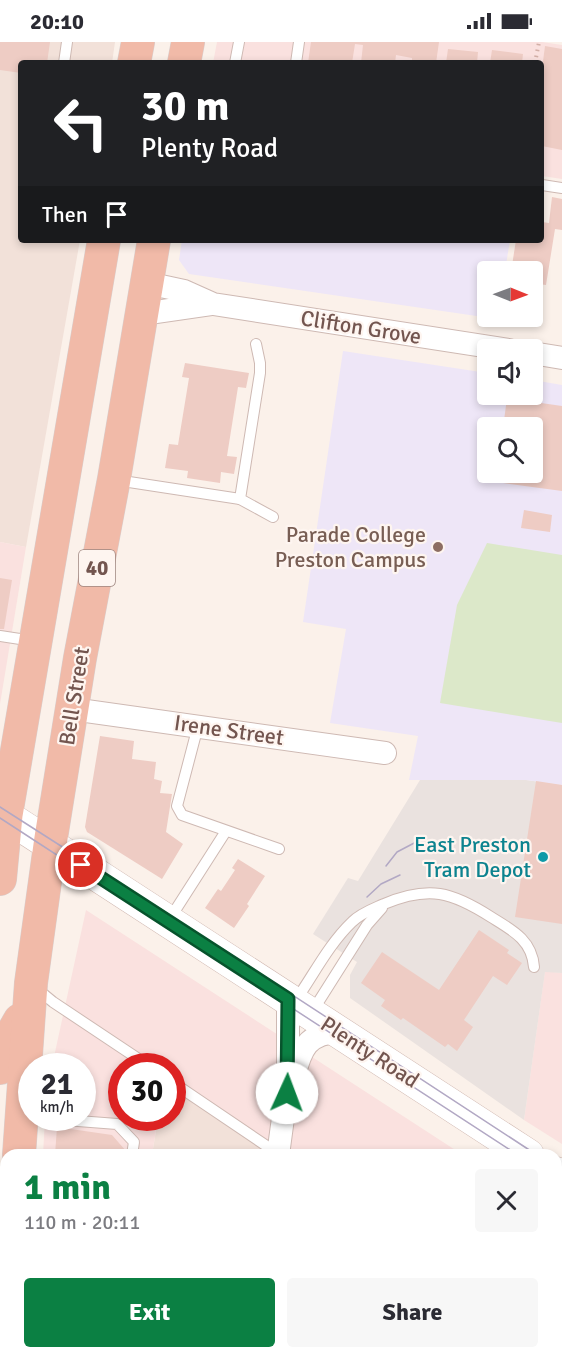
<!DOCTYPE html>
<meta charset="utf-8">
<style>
body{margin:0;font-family:Signika,sans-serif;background:#f7f7f7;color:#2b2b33;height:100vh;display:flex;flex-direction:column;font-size:22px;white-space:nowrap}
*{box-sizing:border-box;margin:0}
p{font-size:20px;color:#7c7c81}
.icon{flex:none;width:33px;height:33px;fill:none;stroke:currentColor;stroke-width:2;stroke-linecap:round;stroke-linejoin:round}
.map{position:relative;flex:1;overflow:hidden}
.panel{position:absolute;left:0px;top:1107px;width:562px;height:210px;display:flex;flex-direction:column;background:#fff;border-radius:18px 18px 0 0;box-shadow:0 3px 9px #0003}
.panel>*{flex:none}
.banner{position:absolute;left:18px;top:18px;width:526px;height:183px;border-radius:6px;box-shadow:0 3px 9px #0003;background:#202124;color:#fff;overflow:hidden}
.needle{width:39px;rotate:91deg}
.fabs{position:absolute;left:477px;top:219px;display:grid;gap:12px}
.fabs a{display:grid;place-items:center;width:66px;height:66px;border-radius:6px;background:#fff;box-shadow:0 3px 9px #0003;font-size:30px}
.speed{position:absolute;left:18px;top:1011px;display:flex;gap:12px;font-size:30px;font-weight:700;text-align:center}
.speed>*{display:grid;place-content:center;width:78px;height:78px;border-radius:50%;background:#fff;box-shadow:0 3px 9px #0003;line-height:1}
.speed small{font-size:15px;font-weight:400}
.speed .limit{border:9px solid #d22;background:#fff;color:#111}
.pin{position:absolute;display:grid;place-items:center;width:51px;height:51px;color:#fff;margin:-26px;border:3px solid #fff;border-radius:50%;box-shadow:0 2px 6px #0007}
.me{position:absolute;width:66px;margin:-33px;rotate:2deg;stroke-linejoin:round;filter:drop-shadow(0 0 4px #0008)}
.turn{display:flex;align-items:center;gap:21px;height:126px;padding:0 24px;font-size:27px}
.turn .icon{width:78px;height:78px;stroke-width:2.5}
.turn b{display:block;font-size:42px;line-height:51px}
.then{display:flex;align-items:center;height:57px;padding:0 24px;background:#0003;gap:12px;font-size:22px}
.round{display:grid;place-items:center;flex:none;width:63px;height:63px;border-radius:6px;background:#f7f7f7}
.headline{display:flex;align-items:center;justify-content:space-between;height:102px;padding:0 24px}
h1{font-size:36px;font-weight:800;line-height:45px;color:#0b8043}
.button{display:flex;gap:12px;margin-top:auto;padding:12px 24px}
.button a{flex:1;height:69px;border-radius:6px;background:#0b8043;color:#fff;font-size:24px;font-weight:800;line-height:69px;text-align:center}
.button a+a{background:#f7f7f7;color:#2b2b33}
.status{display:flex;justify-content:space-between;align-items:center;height:42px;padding:0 30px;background:#fff;direction:ltr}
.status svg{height:16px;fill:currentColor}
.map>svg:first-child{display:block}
</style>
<div class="status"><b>20:10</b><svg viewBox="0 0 49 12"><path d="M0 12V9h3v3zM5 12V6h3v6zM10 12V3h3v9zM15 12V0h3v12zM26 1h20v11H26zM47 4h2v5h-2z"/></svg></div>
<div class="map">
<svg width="562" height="1317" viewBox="0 0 562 1317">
<rect width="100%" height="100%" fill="#fbf1ea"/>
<g fill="#f2e1d9">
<path d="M0 0H115L112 21H21V198H80L26 505 0 500Z"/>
<path d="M173 1044 275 1113H152L158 1076H172Z"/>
<path d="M557 1300 562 1304V1317H120L121 1311H556Z"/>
</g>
<g fill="#fae1df">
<path d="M217 0H542L562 3V137L542 134V21H213Z"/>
<path d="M0 500 26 505 0 662Z"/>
<path d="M86 868 463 1113H275L173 1044 172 1024H122V1076H158L152 1113H43L45 1076H82V1024H52Z"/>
<path d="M545 929 562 931V1102L524 1078Z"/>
<path d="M556 1173 562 1177V1304L556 1300Z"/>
</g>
<path fill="#eae2df" d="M420 738H526L562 743V931L545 930 524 1078 350 956V933L357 920 313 892 348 836 358 839Z"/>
<g fill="#eee6f7" fill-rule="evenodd">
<path d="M182 198H510L505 229 488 230V274L498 275 497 277 189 232 179 218Z"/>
<path d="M343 309 487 331 488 352H532L533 338 562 343V743L526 738H409L418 694 330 681 346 587 303 580ZM488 386H532V430H488Z"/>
</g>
<path fill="#dce8c9" d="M487 501 562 513V681L440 661 457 563Z"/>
<g fill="#eeccc4">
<path d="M0 0H50L47 21H21V31L0 28Z"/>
<path d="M311 0H439L436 21H412V16L396 13 395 21H361L363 3 355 2 352 21H308Z"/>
<path d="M545 4 562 7V108L542 104V27Z"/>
<path d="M448 7 478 10 477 21H446Z"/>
<path d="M492 8 523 12 522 21H490Z"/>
<path d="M552 155 562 157V188L555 187 546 243 538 242 535 260H532V230H511L516 198H542V180L549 181Z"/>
<path d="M185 321 249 331 246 346 238 345 227 414 237 415 234 432 221 430 220 441 187 436 188 429 165 426 169 402 178 403 189 336 182 335Z"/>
<path d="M507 356 562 364V449L496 440 497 430H532V386H503Z"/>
<path d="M524 468 552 473 550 490 521 486Z"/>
<path d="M0 536 12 538 4 587H0Z"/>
<path d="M100 694 134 699 132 717 156 720 154 737 162 739 160 751 172 752 166 790 183 802 162 837 87 790 85 785Z"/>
<path d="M536 739 562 743V882L515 875Z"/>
<path d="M238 817 265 834 247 862 249 864 234 886 205 866 218 847 221 849 235 828 232 826Z"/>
<path d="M479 888 509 908 507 911 522 921 507 943 493 934 464 978 473 985 457 1009 448 1002 445 1005 403 976 401 978 381 964 385 958 361 941 382 910 439 948Z"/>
<path d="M57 1085 112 1093 126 1109V1113H55Z"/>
<path d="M39 1311H95L94 1317H38Z"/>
</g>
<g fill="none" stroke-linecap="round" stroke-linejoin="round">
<g stroke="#ceb9b3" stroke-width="12">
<g id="service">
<path d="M64 21 67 0"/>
<path d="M235 21 239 0"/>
<path d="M296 21 299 0"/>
<path d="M542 143 562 146"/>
<path d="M256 302 260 321V331L240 457 273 475"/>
<path d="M116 438 240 457"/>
<path d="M0 594 33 599"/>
<path d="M198 684 177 764 182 773 279 807"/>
<path d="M169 878 226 789"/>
<path d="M36 946 53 960 149 1024"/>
<path d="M296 958C314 932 329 902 352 880 361 871 373 867 384 862 429 843 452 850 491 875 512 888 532 898 534 925"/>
<path d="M312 970 367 883 382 866"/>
<path d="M172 1040 280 1113"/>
<path d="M39 1076 117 1082 134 1100 132 1113"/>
<path d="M556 1293 562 1297"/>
<path d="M99 1317 100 1311"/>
<path d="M377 1317 378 1311"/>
</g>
</g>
<g stroke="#ceb9b3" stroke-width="24">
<g id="minor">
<path d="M147 241 184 249 213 262 509 308"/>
<path d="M142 272 211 262"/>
<path d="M532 311 562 316"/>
<path d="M72 667 385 711"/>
<path d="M294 1034C301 1007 307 991 339 990"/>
<path d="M278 1113 288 1039V957"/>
<path d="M240 1317 241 1311"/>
<path d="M518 1317 519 1311"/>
</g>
</g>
<g stroke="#d0b8b1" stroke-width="33">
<g id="secondary">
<path d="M0 770 528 1113"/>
<path d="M556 1131 562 1135"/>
</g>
</g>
<g stroke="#d8cfce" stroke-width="34">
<g id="trunk">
<path d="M134 21 138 0"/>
<path d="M184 21 188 0"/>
<path d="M0 837 6 773 104 198"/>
<path d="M0 1026 7 1000 20 978"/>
<path d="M19 1113 31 941 51 796 80 616 114 437 154 198"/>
<path d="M0 1158 6 1171"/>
<path d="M4 1317 6 1290"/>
</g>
</g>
<path stroke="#d3afa7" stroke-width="4" stroke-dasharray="1.5 4.5" stroke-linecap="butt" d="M535 21 539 0"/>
<use href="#service" stroke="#fff" stroke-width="10"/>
<use href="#minor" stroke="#fff" stroke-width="22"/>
<use href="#secondary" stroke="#fff" stroke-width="32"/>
<use href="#trunk" stroke="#f1baa8" stroke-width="33"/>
<g stroke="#b2a8c4" stroke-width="1.5">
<path d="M0 765 236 916 537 1113"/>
<path d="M0 776 518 1113"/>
<path d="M386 824 397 810 418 799"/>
<path d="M367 855 381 842 400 833"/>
<path d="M556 1126 562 1130"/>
<path d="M556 1138 562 1141"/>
</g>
</g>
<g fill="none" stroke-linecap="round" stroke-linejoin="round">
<g stroke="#07532c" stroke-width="15">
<path id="route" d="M81 823 288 957 287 1051"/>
</g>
<use href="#route" stroke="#0b8043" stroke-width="10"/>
</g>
<circle fill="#8d6e63" stroke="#fef5f0" stroke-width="2" cx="438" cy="505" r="6"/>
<circle fill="#0f9aa8" stroke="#fef5f0" stroke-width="2" cx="543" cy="815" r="6"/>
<g text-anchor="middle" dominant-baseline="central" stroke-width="4.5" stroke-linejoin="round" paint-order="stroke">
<rect fill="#fef5f0" stroke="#9d857f" stroke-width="1.5" x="79" y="508" width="36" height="36" rx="4.5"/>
<g font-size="21" font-weight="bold" fill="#73554f">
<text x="97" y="526">40</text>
</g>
<g font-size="22" fill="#73554f" stroke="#fef5f0">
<text transform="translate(361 285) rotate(9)">Clifton Grove</text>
<text transform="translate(74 654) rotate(-81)">Bell Street</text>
<text transform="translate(229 688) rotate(8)">Irene Street</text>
<text transform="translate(370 1010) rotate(33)">Plenty Road</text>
</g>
<g font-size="22" fill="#785e54" stroke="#fef5f0" text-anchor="end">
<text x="426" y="492">Parade College<tspan x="426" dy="25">Preston Campus</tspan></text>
</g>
<g font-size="22" fill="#0d838f" stroke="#fef5f0" text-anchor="end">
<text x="531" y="802">East Preston<tspan x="531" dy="25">Tram Depot</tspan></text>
</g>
</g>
</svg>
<div class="fabs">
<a><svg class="needle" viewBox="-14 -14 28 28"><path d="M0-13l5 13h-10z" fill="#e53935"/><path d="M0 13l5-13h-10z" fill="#7c7c81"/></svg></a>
<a><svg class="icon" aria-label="sound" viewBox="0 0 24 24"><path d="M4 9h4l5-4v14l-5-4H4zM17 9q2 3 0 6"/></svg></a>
<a><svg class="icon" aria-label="search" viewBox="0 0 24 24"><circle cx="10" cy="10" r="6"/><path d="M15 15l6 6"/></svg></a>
</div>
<div class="speed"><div>21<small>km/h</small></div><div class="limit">30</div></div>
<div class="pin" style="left:81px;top:823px;background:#d93025"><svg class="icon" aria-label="arrive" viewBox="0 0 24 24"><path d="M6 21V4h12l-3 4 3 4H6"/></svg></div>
<svg class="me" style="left:287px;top:1051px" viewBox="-20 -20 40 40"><circle r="19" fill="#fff"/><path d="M0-13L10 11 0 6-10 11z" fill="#0b8043"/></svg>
<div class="banner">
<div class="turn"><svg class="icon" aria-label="left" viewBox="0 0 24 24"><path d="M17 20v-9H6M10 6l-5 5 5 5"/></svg><div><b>30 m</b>Plenty Road</div></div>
<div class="then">Then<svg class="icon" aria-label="arrive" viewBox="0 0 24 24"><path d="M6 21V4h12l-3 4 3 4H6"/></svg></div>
</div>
<section class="panel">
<div class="headline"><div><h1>1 min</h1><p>110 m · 20:11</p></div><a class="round"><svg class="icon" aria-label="close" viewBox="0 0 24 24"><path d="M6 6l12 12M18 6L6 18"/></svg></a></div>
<div class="button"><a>Exit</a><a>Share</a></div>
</section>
</div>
